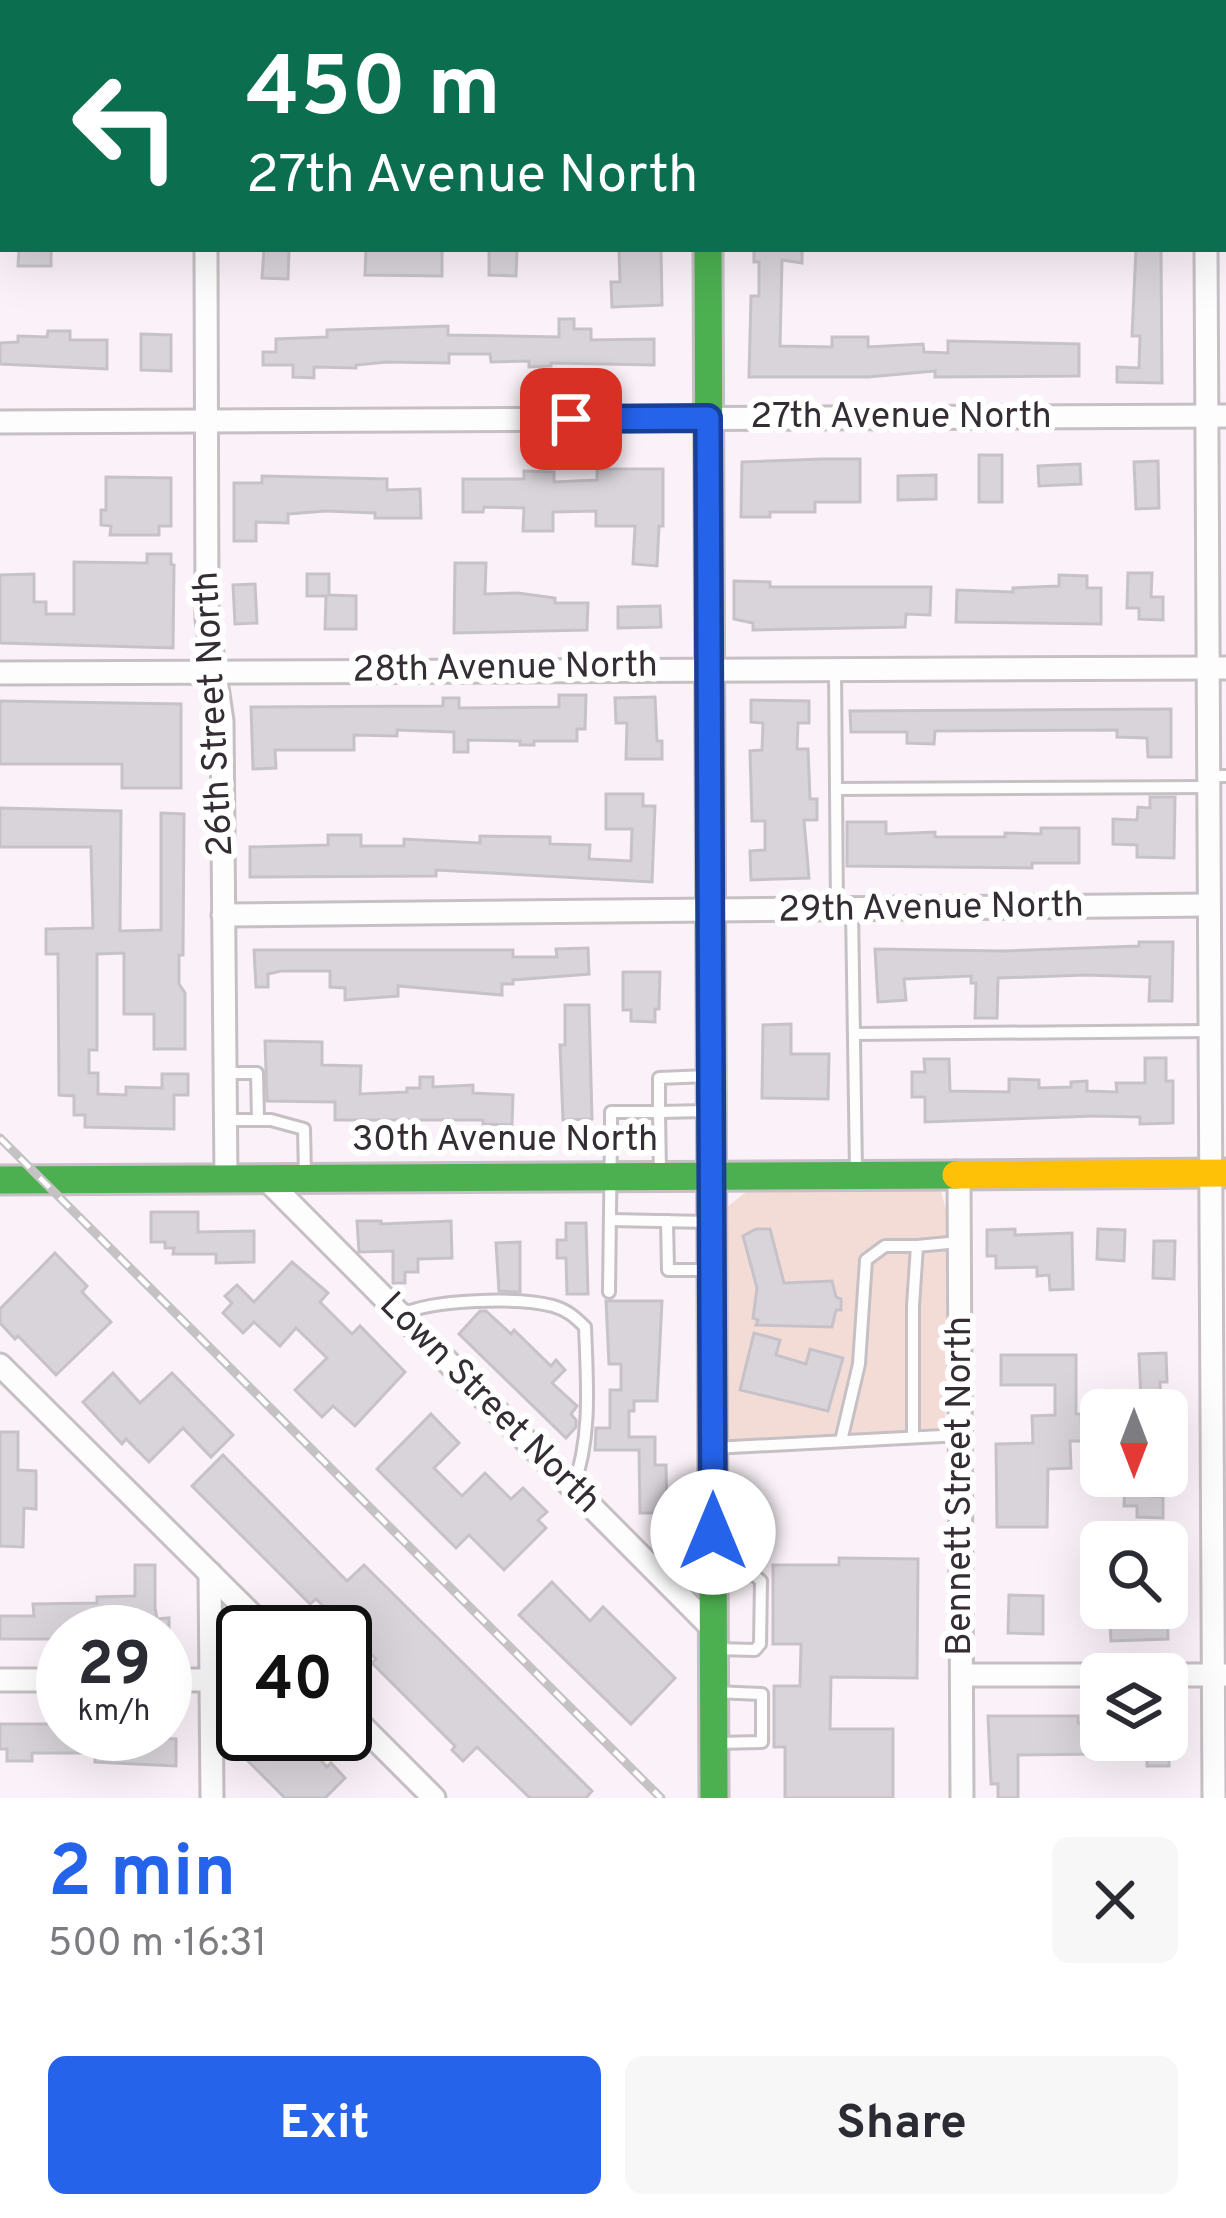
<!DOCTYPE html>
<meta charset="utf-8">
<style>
body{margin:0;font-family:Overpass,sans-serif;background:#f7f7f7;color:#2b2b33;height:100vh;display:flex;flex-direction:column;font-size:45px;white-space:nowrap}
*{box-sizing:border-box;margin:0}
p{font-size:39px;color:#7c7c81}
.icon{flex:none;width:66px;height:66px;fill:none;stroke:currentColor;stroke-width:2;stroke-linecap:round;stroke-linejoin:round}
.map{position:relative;height:1798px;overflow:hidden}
.panel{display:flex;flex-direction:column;background:#fff;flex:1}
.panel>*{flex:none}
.hud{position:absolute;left:0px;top:0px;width:1227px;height:252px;box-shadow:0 12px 48px #0002;background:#0b6e4f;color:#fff;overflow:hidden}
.needle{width:78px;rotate:180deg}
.fabs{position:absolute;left:1080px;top:1389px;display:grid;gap:24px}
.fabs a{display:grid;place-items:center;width:108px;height:108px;border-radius:18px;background:#fff;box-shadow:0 12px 48px #0002;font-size:60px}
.speed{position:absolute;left:36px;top:1605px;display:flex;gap:24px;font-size:60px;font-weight:700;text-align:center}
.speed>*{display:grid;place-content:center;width:156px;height:156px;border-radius:50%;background:#fff;box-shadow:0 12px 48px #0002;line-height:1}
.speed small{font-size:30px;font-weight:400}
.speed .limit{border:6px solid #111;border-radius:18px;background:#fff;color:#111}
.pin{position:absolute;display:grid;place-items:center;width:102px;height:102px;color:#fff;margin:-51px;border-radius:24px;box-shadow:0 6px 18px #0006}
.me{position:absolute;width:132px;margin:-66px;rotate:0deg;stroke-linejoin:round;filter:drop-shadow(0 0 9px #0008)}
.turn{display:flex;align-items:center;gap:42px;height:252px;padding:0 48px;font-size:54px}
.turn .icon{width:156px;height:156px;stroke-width:2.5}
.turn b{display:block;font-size:84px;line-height:102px}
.round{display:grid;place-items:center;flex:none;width:126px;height:126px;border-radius:18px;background:#f7f7f7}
.summary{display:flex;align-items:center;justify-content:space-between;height:204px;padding:0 48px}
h1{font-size:72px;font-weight:700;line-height:90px;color:#2563eb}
.cta{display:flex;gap:24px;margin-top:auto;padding:24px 48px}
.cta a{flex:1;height:138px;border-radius:18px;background:#2563eb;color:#fff;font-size:48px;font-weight:700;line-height:138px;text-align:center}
.cta a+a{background:#f7f7f7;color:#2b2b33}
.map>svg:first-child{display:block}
</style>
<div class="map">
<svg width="1226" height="1798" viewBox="0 0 1226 1798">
<rect width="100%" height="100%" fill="#faf2f8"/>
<path fill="#f4dcd6" d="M927 1184 941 1191 949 1221 945 1435 720 1440 723 1210 750 1189Z"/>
<g fill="#d8d4da" stroke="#c7c2c9" stroke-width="3">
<path d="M19 249H51V266H18Z"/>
<path d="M264 249H289L288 279 262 278Z"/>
<path d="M366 249H442V276L365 275Z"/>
<path d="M489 249H517L516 276 489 275Z"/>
<path d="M619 249H661L662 305 612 307 611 282H620Z"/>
<path d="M754 249H802V263L782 260 780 346 832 347V337H868V347L923 344 924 352 948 353V341L1079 344V376L935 377V371L868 377H749L751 296H759V262H754Z"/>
<path d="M1136 249H1161L1162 383 1117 382V367L1139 368 1140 336H1132Z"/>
<path d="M559 319H574V329H591V340L654 339V365L551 363V366L529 367V361L491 362 490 354H449V363L387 362 356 365V368L314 367V378L293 377V365H263V352H276V339L327 337V330L448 326V335L559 337Z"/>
<path d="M48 331H70V340H107V369L0 364V343L18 342V336L47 337Z"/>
<path d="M141 334 171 335V371L141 370Z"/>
<rect x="979" y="455" width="23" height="47"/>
<path d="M822 459H860V502H815V512H770V517H741L742 462Z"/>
<path d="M1158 461 1159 508 1136 509 1134 462Z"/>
<path d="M1080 464 1081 484 1039 486 1038 466Z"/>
<path d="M597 469H663V526H659L657 566 633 564 635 526H596V511L553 512V531H523L524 508 484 507 483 512H463V479H524V471L554 472V482L597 480Z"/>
<path d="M936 475V499L898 500V476Z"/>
<path d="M262 476 387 479V490L420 489 421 518H375V513L326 511 288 514V523L256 522V541H234V483H262Z"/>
<path d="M106 477 171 478V526H159V535H110L111 526 101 525V510H106Z"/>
<path d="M147 554H171V564L174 565 173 648 0 643V575L34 574V602H46V614H74V562L147 563Z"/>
<path d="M455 563H486L485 594 518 593 555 598V603H588L587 630 454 633Z"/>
<path d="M1128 573H1152L1151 597H1163V620L1139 619V608H1127Z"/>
<path d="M307 574H329V595L356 596V629H325L326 596H307Z"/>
<path d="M1059 575 1087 576V588H1101V624L956 622 957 590 1013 592V588L1059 586Z"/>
<path d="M734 581 770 582V587H931L930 615 906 614 905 627 753 630V623L734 619Z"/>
<path d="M255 584 257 623 235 624 233 585Z"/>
<path d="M660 606 661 627 618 628V607Z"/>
<path d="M559 695H586L585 729H577V741H534V745H520V741L468 740V752H454V732L397 730V736L354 735V750H275L276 768 253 769 251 707 443 706V698H459V708L559 707Z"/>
<path d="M655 697 657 741H662V759H626L627 723H616L615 698Z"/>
<path d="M751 700 809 701V723H798L797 749H808L810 799H817V820H804L809 878 751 880 750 851 765 850V821H752L750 751 762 750 763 723 751 722Z"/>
<path d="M0 701 181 704V788H122V764H0Z"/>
<path d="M1171 709V757H1148L1147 738 1117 737V730L935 731 934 744 907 743V732H851L850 711Z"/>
<path d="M606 794H643V806H655L652 882 436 870V876L250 877V847L328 845V835H361V846H404V839L480 843V836L550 837V844L590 845 589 859 631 861 632 829H606Z"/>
<path d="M1150 797H1175L1174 858 1137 857V845L1113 844V819L1137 820 1138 807 1150 808Z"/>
<path d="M0 808 121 811 120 931 161 930V813L184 814 183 955H179V984L185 993V1049H154V1014H124V953L97 954V1050H89V1073H98V1094L126 1095V1087L162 1088V1074H188V1095H174V1129L85 1127V1115H74V1096L59 1095 58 954H46V929L93 928 91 847H0Z"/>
<path d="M847 822H886V834L935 832V837H1005V833L1041 834V828H1079V863H1032V868L847 866Z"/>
<path d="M1139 942H1173L1172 1001H1149L1150 977 1085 975 998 978 997 1018H975L976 983H971V976L904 979 906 1000 878 1002 875 949 1003 951 1139 946Z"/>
<path d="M588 948 589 974 513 980V984H502V995L398 986V996L345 1000V988L330 987V971H281L268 974V987H256L254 950H513V957H557L556 949Z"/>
<path d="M623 972H660L659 1009H655V1022L631 1021V1010H623Z"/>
<path d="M565 1005H589L592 1119 563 1120 560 1045H565Z"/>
<path d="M791 1024V1054H829L828 1099 762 1098 763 1025Z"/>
<path d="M265 1041 322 1042V1065L361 1066 360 1094 407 1092V1088H420V1077H433V1087L473 1085V1093L513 1095 512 1125 483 1124V1120H335V1102L267 1101Z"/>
<path d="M1145 1058H1166V1081H1173V1123L1140 1124V1117L1094 1116 925 1122V1097H912V1072H925L924 1059H949L950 1091 1009 1092V1079L1039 1080V1088L1071 1087V1082L1087 1081V1091L1117 1092 1116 1083H1145Z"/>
<path d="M151 1212H198V1232L254 1231V1262L216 1263V1254H173L174 1248H165V1242H151Z"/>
<path d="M357 1221H381V1224L451 1221 452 1258 418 1259V1272H405V1283H393V1251L359 1252Z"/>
<path d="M566 1223H586L588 1294H567L566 1258H557V1240H566Z"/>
<path d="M756 1229H770L784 1283 832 1281 836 1297 841 1299V1310H836L832 1327 756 1325 758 1320 753 1318 757 1288 743 1236Z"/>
<path d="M1015 1229V1235L1072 1233 1073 1289 1050 1290 1049 1275 1037 1276V1267L996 1268V1256H987V1230Z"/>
<path d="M1098 1229 1125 1230 1124 1261 1097 1259Z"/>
<path d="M1154 1241H1175L1174 1279 1153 1278Z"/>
<path d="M520 1242V1292L499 1291 496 1243Z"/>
<path d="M55 1253 87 1286 82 1292 111 1322 56 1375 18 1336 15 1339 0 1323V1309Z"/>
<path d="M292 1262 328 1293 320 1302 352 1334 360 1326 405 1372 355 1426 333 1406 322 1417 295 1390 327 1358 296 1328 280 1346 254 1322 243 1333 223 1313 232 1303 225 1296 237 1285 254 1302Z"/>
<path d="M606 1301H662L657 1401H634V1411H629V1437H655V1465H666L667 1513H640L639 1450H595L596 1428H610V1390H621V1364H609Z"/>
<path d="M480 1311H486L511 1334 514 1330 551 1366 556 1360 565 1370 552 1383 577 1406 571 1414 576 1420V1427L566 1438 459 1334Z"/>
<path d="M754 1333 780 1340 776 1355 806 1364 810 1349 843 1358 828 1411 740 1390Z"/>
<path d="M1166 1353 1167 1382H1160L1161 1402 1141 1403 1139 1354Z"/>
<path d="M1001 1355H1076V1414H1081L1082 1441H1070L1071 1468 1048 1469 1047 1527H997L996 1444 1033 1443 1032 1416 1055 1415V1385H1001Z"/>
<path d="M113 1373 140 1403 172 1373 233 1435 211 1457 183 1428 149 1462 126 1439 122 1444 83 1402Z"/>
<path d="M431 1414 459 1443 434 1468 462 1496 485 1473 511 1499 523 1488 547 1512 538 1520 546 1528 504 1570 469 1535 456 1548 377 1469Z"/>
<path d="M0 1432H18V1470L36 1471V1509L24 1508 23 1547 0 1546Z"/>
<path d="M223 1455 347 1581 364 1565 592 1791 586 1798H530L477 1747 463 1761 452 1750 455 1746 372 1663 376 1659 316 1599 310 1604 192 1486Z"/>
<path d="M1125 1484 1151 1486 1150 1496 1163 1497V1518L1137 1517V1506H1124Z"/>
<path d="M839 1558 918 1559 917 1678 831 1677 830 1729H893V1798H785V1747H774V1686H800L801 1644H773V1565H839Z"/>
<path d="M135 1565H155V1608L157 1619 169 1618V1632H97V1627H61L62 1639H0V1616H34L33 1604 97 1603V1597L135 1596Z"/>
<path d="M552 1582 590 1621 603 1607 675 1678 631 1724 519 1615Z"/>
<path d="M1009 1595 1043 1596V1634L1008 1633Z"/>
<path d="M1109 1608 1167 1610 1168 1639 1111 1641Z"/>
<path d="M988 1716H1078V1723H1101V1754L1018 1755V1798H998V1784H991Z"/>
<path d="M0 1724H63V1734L176 1739V1766L95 1762V1753H32V1761H7V1749H0Z"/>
<path d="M259 1734H297L327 1767 331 1763 345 1778 325 1798H285L240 1753Z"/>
<rect x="1147" y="1740" width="22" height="26"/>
</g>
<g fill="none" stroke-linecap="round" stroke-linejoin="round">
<g stroke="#c6bfc4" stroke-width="16">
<g id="lane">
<path d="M835 668 837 910"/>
<path d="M1208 776H1226"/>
<path d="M836 789 1208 787"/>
<path d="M852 910 856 1170"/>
<path d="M854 1034 1210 1031"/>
<path d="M227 1073H257L258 1119"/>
<path d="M707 1111 659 1112V1078L708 1076"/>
<path d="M227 1120H271L304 1129 305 1175"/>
<path d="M611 1133V1112H659L660 1173"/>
<path d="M610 1220 708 1222"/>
<path d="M667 1221 668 1270H712"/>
<path d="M609 1292 611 1133H659"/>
<path d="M401 1315C431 1299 520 1297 553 1306 567 1310 575 1317 585 1327 587 1381 592 1437 573 1488"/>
<path d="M913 1437V1306L917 1246 959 1242"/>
<path d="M841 1441 859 1364 866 1260 885 1246H917"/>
<path d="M713 1448 961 1435"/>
<path d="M716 1649 755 1650 760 1644 761 1581 754 1575 718 1574"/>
<path d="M713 1692 762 1694V1742L717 1743"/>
</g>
</g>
<g stroke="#c6bfc4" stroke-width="27">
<g id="street">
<path d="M204 0V3"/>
<path d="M1206 3V0"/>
<path d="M1224 163H1226"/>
<path d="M0 171H3"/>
<path d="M206 249 207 619 222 721 226 1179"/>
<path d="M1206 249 1214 1798"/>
<path d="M0 422 1226 416"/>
<path d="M0 673 1226 668"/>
<path d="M223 915 1208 905"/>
<path d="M959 1175 962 1798"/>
<path d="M265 1178 713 1629"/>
<path d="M0 1365 269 1632"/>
<path d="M210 1573 212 1798"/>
<path d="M962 1675H1101"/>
<path d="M1167 1675H1226"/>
<path d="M0 1680H63"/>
<path d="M165 1680H211"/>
<path d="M345 1709 434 1798"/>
</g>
</g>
<g stroke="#c6bfc4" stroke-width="33">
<g id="fast">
<path d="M707 0 708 3"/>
<path d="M708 249 714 1798"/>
<path d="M0 1180 956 1175"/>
</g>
</g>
<g stroke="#c6bfc4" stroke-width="33">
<path id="slow" d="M956 1175 1226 1173"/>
</g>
<use href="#lane" stroke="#fefdfe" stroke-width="10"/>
<use href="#street" stroke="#fefdfe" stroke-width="21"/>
<use href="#fast" stroke="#4caf50" stroke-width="27"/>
<use href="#slow" stroke="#ffc107" stroke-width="27"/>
<g stroke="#c5c2c4" stroke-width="9">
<path id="rail" d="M0 1138 661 1798"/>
</g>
<use href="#rail" stroke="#fff" stroke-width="4.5" stroke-dasharray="14" stroke-linecap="butt"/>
</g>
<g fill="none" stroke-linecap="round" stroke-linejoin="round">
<g stroke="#184099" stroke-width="30">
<path id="route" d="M571 419 708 418 713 1532"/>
</g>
<use href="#route" stroke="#2563eb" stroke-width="21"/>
</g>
<g text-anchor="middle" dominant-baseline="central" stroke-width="12" stroke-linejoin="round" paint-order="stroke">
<g font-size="36" fill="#342d33" stroke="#fff">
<text x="901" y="418">27th Avenue North</text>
<text transform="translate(505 669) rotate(-1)">28th Avenue North</text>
<text transform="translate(215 714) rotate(-93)">26th Street North</text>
<text transform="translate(931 909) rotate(-1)">29th Avenue North</text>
<text x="505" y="1141">30th Avenue North</text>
<text transform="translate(489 1404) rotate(45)">Lown Street North</text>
<text transform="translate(961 1486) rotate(-90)">Bennett Street North</text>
</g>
</g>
</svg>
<div class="fabs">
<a><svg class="needle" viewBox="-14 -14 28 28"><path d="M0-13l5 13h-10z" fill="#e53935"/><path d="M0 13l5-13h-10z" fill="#7c7c81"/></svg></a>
<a><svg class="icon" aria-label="search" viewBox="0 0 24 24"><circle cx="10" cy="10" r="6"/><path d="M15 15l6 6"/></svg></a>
<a><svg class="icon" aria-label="layers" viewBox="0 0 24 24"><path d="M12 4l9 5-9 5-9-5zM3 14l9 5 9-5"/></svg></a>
</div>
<div class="speed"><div>29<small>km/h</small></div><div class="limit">40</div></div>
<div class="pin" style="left:571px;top:419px;background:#d93025"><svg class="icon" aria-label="arrive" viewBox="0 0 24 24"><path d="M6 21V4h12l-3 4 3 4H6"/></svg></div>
<svg class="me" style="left:713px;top:1532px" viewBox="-20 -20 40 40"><circle r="19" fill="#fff"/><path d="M0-13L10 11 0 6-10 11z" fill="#2563eb"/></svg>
<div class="hud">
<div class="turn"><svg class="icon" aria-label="left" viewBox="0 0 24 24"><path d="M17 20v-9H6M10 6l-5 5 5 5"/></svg><div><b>450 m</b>27th Avenue North</div></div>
</div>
</div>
<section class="panel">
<div class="summary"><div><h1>2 min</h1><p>500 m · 16:31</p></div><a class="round"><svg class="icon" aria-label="close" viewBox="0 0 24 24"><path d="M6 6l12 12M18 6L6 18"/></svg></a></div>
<div class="cta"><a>Exit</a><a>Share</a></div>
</section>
